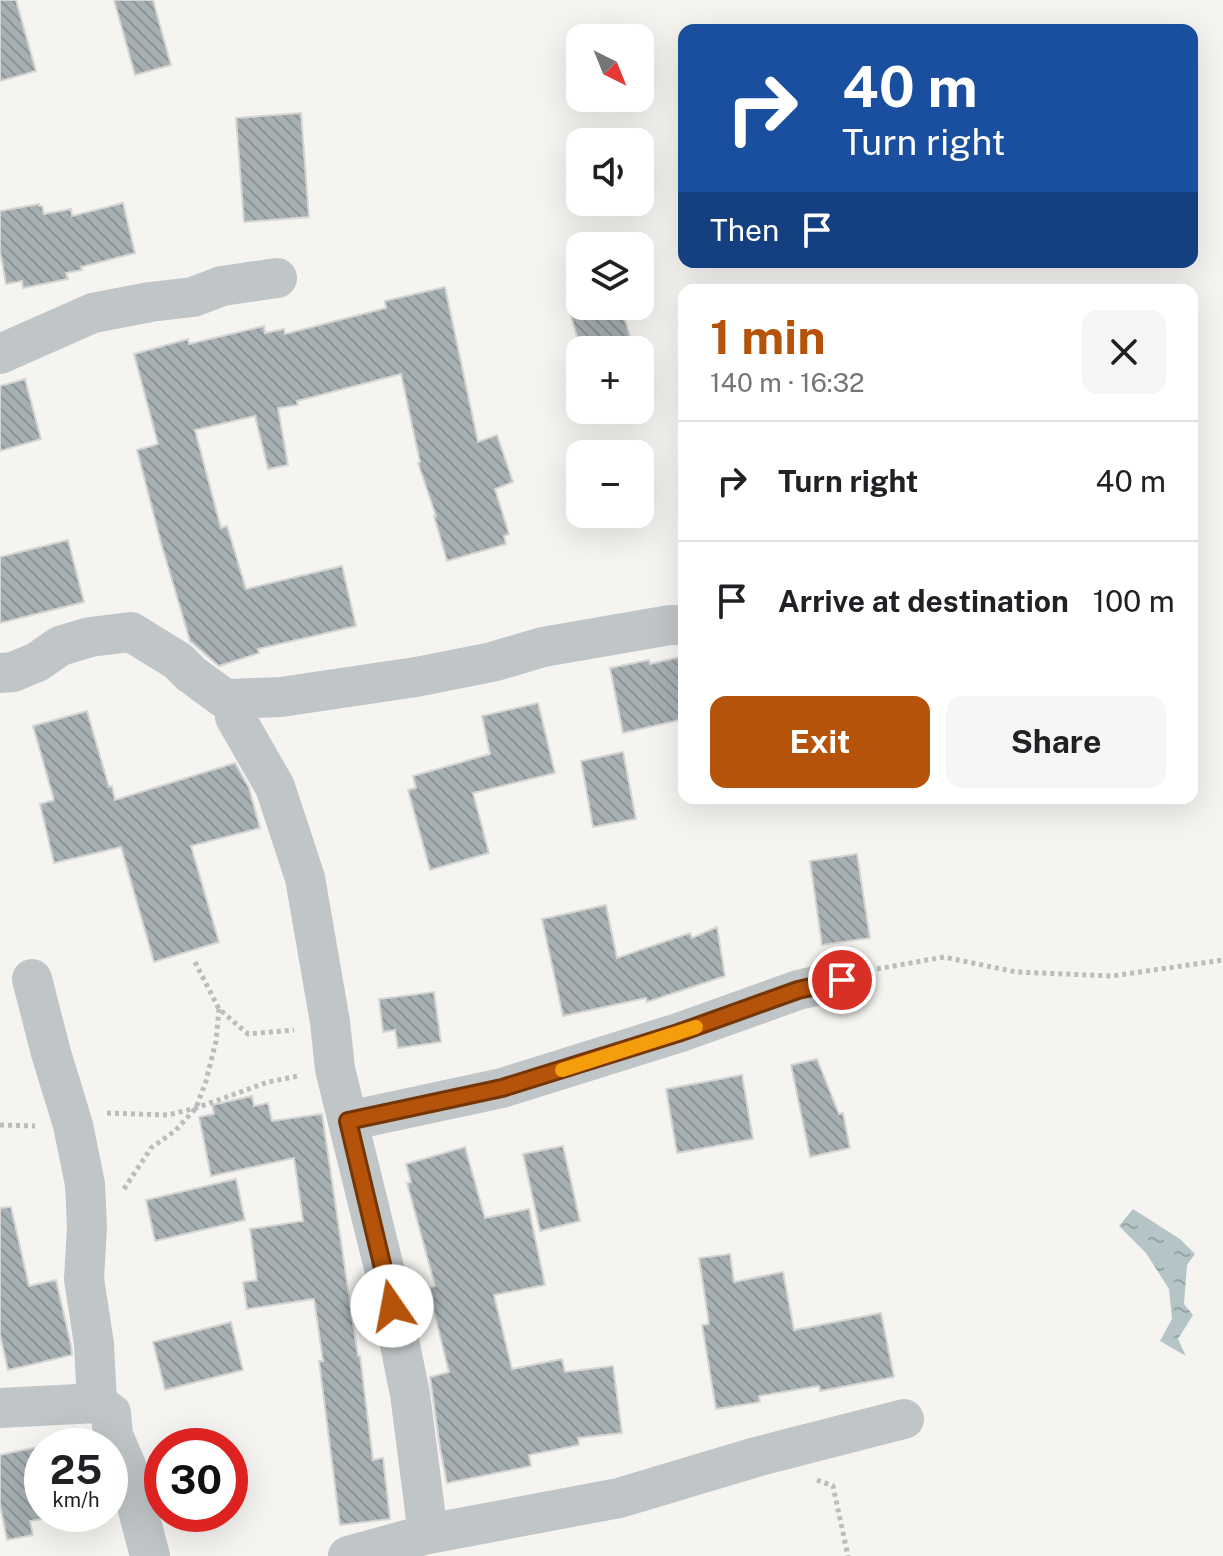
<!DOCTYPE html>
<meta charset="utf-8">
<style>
body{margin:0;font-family:"Public Sans",sans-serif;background:#f6f6f6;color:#202124;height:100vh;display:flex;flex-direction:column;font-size:30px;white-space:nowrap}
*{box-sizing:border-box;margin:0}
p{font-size:26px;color:#757577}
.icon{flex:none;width:44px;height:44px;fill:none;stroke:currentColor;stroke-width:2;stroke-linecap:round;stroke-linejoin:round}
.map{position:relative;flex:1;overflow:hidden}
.panel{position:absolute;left:678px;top:284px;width:520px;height:520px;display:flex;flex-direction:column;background:#fff;border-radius:16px;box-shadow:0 8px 32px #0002}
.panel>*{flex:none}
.hud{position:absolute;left:678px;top:24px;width:520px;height:244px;border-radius:16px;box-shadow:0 8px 32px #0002;background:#1a4fa0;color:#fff;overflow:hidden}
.needle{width:52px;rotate:137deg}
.buttons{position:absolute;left:566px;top:24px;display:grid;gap:16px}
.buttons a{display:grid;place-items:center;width:88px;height:88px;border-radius:16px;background:#fff;box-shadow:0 8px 32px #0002;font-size:40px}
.speed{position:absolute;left:24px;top:1428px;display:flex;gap:16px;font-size:40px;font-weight:700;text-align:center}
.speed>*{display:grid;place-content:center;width:104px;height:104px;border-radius:50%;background:#fff;box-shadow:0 8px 32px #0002;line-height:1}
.speed small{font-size:20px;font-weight:400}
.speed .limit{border:12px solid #d22;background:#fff;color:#111}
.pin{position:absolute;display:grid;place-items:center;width:68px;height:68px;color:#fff;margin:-34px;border:4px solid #fff;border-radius:50%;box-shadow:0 2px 8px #0007}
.me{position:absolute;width:88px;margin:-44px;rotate:348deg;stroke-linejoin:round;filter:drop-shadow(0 0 6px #0008)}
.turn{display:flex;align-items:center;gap:28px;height:168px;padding:0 32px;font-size:36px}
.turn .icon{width:104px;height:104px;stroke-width:2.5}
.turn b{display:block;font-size:56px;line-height:68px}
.then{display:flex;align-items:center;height:76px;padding:0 32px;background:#0003;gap:16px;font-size:30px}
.round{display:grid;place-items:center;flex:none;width:84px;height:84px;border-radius:16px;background:#f6f6f6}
.overview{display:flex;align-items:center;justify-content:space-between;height:136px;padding:0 32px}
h1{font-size:48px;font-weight:700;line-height:60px;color:#b45309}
.action{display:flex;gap:16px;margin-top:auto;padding:16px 32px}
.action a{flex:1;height:92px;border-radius:16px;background:#b45309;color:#fff;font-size:32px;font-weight:700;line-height:92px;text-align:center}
.action a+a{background:#f6f6f6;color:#202124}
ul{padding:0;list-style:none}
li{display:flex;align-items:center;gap:24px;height:120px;padding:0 32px;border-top:2px solid #e0e0e0}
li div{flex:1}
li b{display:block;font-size:30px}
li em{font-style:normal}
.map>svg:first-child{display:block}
</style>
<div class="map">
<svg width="1223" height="1556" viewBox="0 0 1223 1556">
<defs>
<pattern id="water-ripples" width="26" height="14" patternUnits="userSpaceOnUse" patternTransform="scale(2)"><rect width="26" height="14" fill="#b5c4c6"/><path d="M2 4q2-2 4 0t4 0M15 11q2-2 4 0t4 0" fill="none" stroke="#97a4a6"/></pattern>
<pattern id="building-back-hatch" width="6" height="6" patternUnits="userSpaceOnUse" patternTransform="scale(2)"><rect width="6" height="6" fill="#a6b0b3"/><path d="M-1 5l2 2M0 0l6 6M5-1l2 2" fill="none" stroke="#8b9497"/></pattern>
</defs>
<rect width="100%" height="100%" fill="#f5f4f0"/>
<path fill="url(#water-ripples)" d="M1133 1209 1180 1239 1195 1254 1187 1265 1184 1304 1193 1315 1178 1339 1186 1356 1160 1341 1172 1319 1169 1289 1146 1253 1119 1226Z"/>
<g fill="url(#building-back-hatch)" stroke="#d6d5d3" stroke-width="2">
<path d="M0 0H16L36 71 0 81Z"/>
<path d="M114 0H153L171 65 135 75Z"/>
<path d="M301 113 309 217 244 222 236 118Z"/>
<path d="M123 203 135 253 81 267 82 270 66 273 68 279 23 288 22 281 6 284 0 251V211L39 204V206H42L44 214 71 209 72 216Z"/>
<path d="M445 287 478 442 497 435 513 482 495 489 509 534 504 536 506 544 447 561 434 516H436L418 463 420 462 401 374 297 401 298 405 278 408 288 465 268 469 255 416 195 430 221 528 227 526 246 589 342 566 356 626 258 649 259 653 219 666 190 641 161 543 137 450 158 444 134 354 188 339 189 344 264 326 265 333 284 329 285 334 386 308 385 301Z"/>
<path d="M568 306H621L634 350H581Z"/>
<path d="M25 379 41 439 0 451V386Z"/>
<path d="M68 540 84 602 0 623V557Z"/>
<path d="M684 656V719L623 733 610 668 649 660 650 664Z"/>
<path d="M538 703 555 773 473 793 489 853 430 870 408 790 416 788 413 776 490 754 482 716Z"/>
<path d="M87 711 109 787 112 786 115 800 235 763 249 788 260 828 191 846 219 942 154 962 121 847 54 863 40 804 54 800 33 726Z"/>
<path d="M623 752 636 819 593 827 581 761Z"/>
<path d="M857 854 870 938 822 945 810 861Z"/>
<path d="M606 905 617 958 690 933 692 938 717 927 725 976 647 1002 646 998 563 1016 542 919Z"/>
<path d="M434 992 441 1042 398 1048 395 1030 383 1032 379 999Z"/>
<path d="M817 1059 839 1114 843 1113 850 1148 810 1157 791 1065Z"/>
<path d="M742 1075 753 1139 677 1153 666 1089Z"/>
<path d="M252 1096 254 1106 268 1103 272 1121 322 1114 358 1356H360L373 1460 383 1458 390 1519 340 1525 319 1361H323L314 1299 247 1309 243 1282 257 1280 250 1229 303 1221 294 1158 211 1176 199 1117 214 1114 212 1105Z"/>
<path d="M563 1146 580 1221 540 1231 523 1154Z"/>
<path d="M465 1147 485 1218 529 1209 545 1285 494 1295 512 1369 562 1359 565 1372 613 1366 622 1433 578 1438 579 1445 529 1455 531 1466 447 1483 440 1448 430 1377 449 1372 428 1288 435 1286 407 1183 411 1182 406 1164Z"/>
<path d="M236 1179 245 1220 155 1241 146 1200Z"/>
<path d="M11 1207 29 1286 56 1280 71 1345 72 1355 8 1370 0 1335V1208Z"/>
<path d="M730 1254 734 1282 783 1272 794 1330 881 1313 894 1377 820 1391 819 1386 759 1396 760 1402 716 1409 702 1325 709 1324 699 1258Z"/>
<path d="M231 1322 243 1370 165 1390 153 1342Z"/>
<path d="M42 1446V1519L30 1521 33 1535 7 1540 0 1505V1455Z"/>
</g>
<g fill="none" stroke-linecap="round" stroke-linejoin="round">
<g stroke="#babdbe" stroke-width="5" stroke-dasharray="4 4" stroke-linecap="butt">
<path d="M195 962 219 1009 248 1034 294 1030"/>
<path d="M877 969 944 957 1016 972 1112 976 1223 960"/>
<path d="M107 1113 168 1115 196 1108 268 1082 298 1076"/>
<path d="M0 1125 35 1126"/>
<path d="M124 1189 151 1148 175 1131 196 1108 206 1081 216 1041 219 1009"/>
<path d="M817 1480 833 1486 848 1556"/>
</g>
<g stroke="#c0c5c7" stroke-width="40">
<path d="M0 354 93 313 150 302 193 297 222 286 277 278"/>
<path d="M0 673 13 672 37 662 60 646 90 637 131 632 178 661 191 674 225 699 281 697 416 677 492 662 543 647 670 625H684"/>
<path d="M235 717 275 787 305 878 330 1022 335 1069 386 1276 410 1394 428 1534"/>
<path d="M32 979 51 1053 73 1125 85 1184 87 1227 84 1279 94 1344 97 1403"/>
<path d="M348 1121 502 1088 678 1033 798 990 842 980"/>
<path d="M0 1408 97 1403 111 1413 113 1435 127 1468 150 1556"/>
<path d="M348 1556 428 1534 619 1498 756 1457 904 1419"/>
</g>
</g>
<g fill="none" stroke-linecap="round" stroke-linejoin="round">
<g stroke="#753606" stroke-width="20">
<path id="route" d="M392 1306 348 1121 502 1088 678 1033 798 990 842 980"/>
</g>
<use href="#route" stroke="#b45309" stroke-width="14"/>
<path stroke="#f59e0b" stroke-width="14" d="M562 1070 696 1027"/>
</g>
</svg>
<div class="buttons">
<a><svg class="needle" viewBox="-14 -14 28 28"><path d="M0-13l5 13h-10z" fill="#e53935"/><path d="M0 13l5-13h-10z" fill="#757577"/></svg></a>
<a><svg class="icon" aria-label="sound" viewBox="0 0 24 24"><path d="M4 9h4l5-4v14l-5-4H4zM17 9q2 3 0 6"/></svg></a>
<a><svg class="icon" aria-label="layers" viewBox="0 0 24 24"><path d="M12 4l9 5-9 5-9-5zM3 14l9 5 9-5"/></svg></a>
<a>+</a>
<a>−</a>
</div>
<div class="speed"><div>25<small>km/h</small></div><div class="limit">30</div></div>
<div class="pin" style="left:842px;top:980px;background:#d93025"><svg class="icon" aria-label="arrive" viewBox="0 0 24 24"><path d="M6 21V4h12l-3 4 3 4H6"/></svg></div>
<svg class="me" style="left:392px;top:1306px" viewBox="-20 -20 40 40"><circle r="19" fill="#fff"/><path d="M0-13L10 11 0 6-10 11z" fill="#b45309"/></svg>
<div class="hud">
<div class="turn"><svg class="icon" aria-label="right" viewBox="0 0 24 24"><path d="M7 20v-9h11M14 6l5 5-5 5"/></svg><div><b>40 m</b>Turn right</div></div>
<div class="then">Then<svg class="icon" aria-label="arrive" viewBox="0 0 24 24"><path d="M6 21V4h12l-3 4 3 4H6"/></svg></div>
</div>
<section class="panel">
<div class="overview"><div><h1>1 min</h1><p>140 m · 16:32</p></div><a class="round"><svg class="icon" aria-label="close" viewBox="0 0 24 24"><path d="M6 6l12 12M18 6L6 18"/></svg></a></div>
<ul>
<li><svg class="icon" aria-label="right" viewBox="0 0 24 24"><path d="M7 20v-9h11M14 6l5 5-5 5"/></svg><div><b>Turn right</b></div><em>40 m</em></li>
<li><svg class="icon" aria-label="arrive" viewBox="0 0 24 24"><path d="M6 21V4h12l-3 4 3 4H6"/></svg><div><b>Arrive at destination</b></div><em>100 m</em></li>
</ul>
<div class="action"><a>Exit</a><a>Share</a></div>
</section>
</div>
